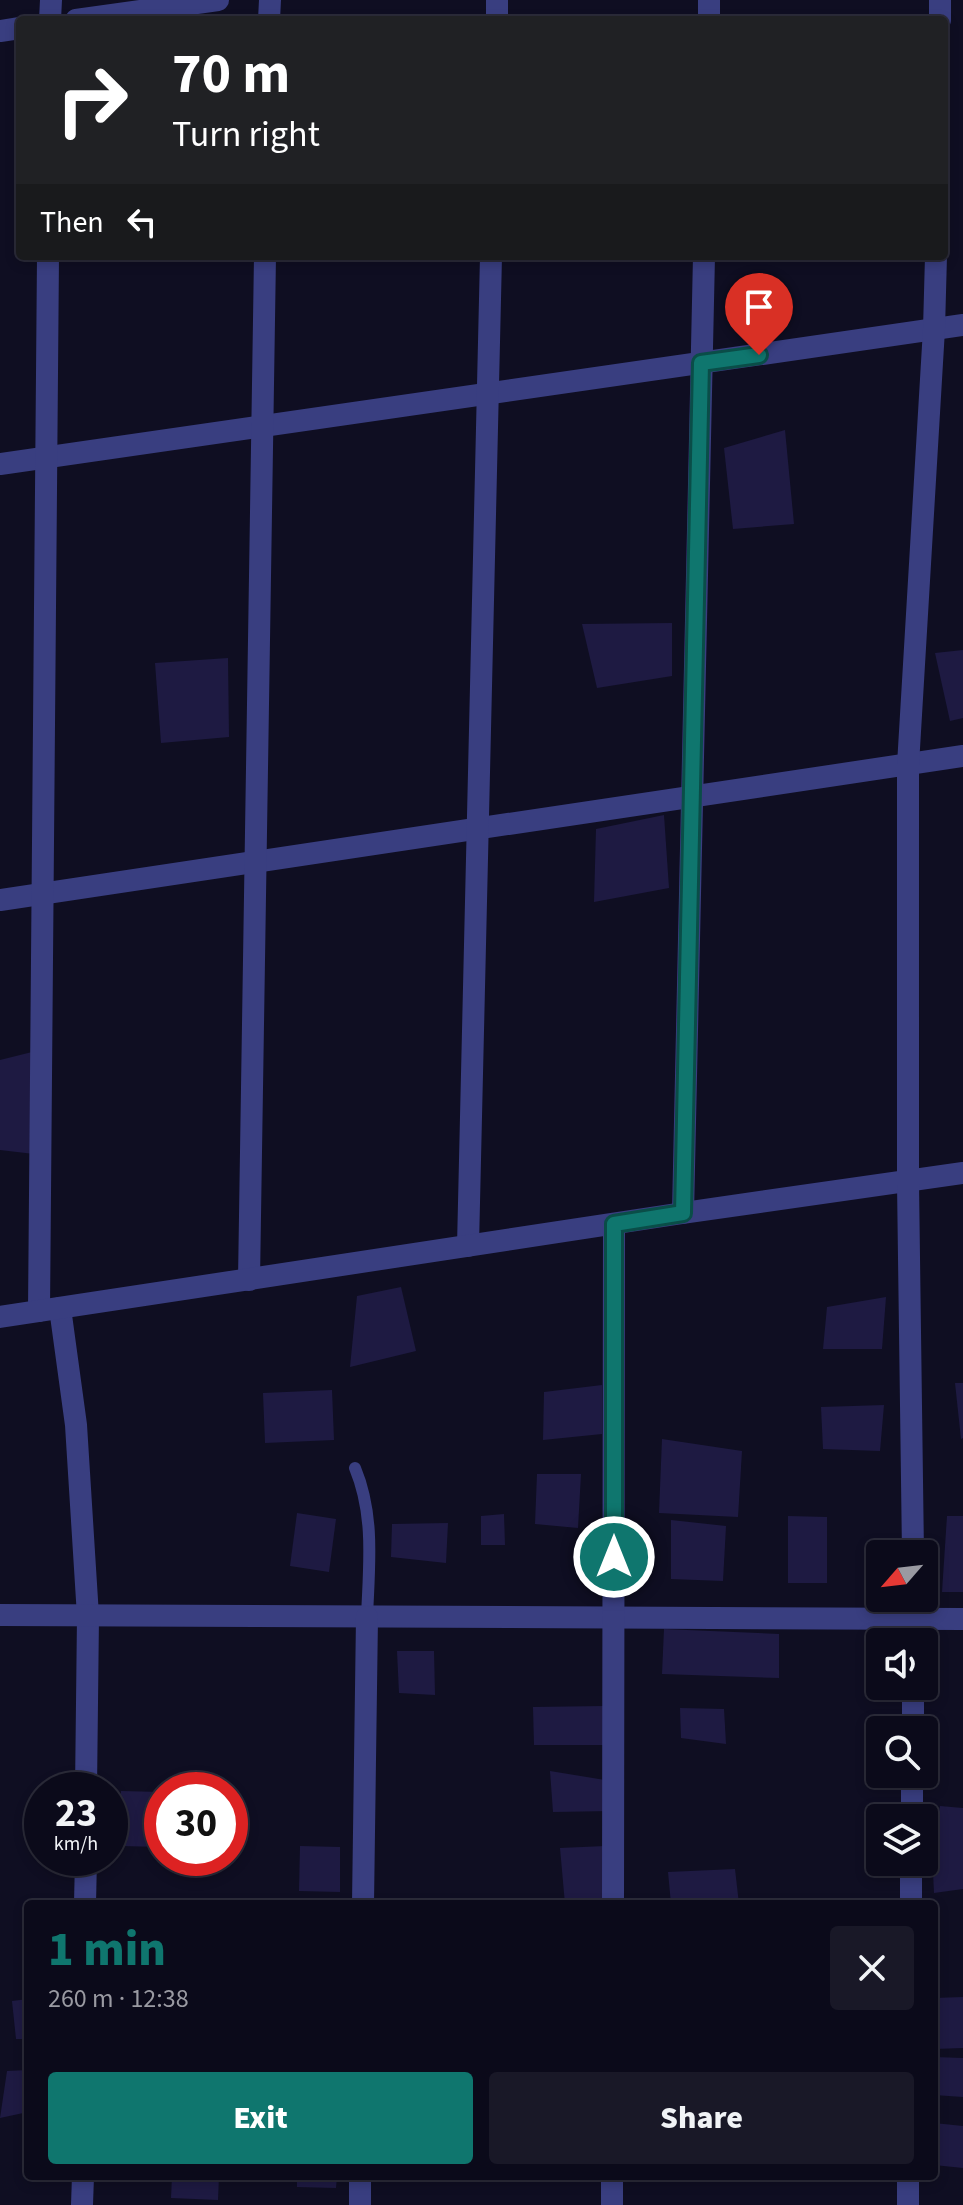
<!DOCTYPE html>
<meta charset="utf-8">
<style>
body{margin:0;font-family:"Source Sans 3",sans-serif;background:#191827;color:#f1f3f6;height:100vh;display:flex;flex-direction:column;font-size:30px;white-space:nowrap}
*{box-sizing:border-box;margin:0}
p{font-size:26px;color:#9a9aa2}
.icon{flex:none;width:44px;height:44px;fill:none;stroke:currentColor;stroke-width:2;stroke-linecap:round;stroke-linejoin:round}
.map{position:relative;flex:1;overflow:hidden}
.details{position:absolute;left:24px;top:1900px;width:914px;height:280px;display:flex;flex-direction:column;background:#0b0a1a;border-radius:8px;box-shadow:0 4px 12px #0003,0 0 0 2px #2b2b39}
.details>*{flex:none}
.hud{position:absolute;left:16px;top:16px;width:932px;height:244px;border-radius:8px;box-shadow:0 4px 12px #0003,0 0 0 2px #2b2b39;background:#202124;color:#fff;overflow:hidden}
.needle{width:52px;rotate:242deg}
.tools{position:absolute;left:866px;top:1540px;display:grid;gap:16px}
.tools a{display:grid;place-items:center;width:72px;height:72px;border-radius:8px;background:#0b0a1a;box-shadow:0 4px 12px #0003,0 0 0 2px #2b2b39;font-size:40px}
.speed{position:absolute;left:24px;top:1772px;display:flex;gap:16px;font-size:40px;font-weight:700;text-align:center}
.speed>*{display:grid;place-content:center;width:104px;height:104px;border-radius:50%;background:#0b0a1a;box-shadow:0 4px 12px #0003,0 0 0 2px #2b2b39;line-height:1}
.speed small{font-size:20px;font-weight:400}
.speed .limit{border:12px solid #d22;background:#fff;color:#111}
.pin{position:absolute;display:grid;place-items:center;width:68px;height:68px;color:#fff;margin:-82px -34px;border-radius:50% 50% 50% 0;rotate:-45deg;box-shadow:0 0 8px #0007}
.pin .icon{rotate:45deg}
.me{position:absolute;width:88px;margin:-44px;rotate:0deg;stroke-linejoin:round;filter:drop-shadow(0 0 6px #0008)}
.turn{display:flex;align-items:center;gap:28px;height:168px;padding:0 24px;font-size:36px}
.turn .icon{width:104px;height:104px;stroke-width:2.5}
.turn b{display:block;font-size:56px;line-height:68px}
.then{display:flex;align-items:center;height:76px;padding:0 24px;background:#0003;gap:16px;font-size:30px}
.round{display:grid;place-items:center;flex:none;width:84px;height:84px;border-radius:8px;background:#191827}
.headline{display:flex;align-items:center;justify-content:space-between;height:136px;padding:0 24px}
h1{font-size:48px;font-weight:800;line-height:60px;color:#0f766e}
.action{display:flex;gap:16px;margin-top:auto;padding:16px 24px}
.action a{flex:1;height:92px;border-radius:8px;background:#0f766e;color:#fff;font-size:32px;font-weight:800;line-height:92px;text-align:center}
.action a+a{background:#191827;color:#f1f3f6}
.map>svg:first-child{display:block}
</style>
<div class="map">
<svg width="963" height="2205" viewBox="0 0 963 2205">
<rect width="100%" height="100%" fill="#0f0e22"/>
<g fill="#1e1a42">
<path d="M785 430 794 524 733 529 724 448Z"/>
<path d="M672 623V676L597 688 582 624Z"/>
<path d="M963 650V718L950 721 935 653Z"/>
<path d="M228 658 229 737 161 743 155 663Z"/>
<path d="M664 815 669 888 594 902 596 829Z"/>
<path d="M36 1051 34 1154 0 1150V1060Z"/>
<path d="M401 1287 416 1351 350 1367 357 1296Z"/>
<path d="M886 1297 882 1349H823L827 1307Z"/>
<path d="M955 1383H963V1438L961 1439Z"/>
<path d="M602 1385V1434L543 1440 544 1392Z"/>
<path d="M332 1390 334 1440 265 1443 263 1393Z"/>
<path d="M884 1405 880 1451 823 1449 821 1407Z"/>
<path d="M662 1439 742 1451 738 1517 659 1513Z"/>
<path d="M537 1474H581L578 1528 535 1524Z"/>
<path d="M297 1513 336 1519 329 1572 290 1566Z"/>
<path d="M504 1514 505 1545H481V1516Z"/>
<path d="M788 1516 827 1517V1583H788Z"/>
<path d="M947 1516H963V1592H942Z"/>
<path d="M671 1520 726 1526 723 1581 671 1579Z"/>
<path d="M448 1523 446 1563 391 1557 392 1524Z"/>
<path d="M664 1629 779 1634V1678L662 1674Z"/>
<path d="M397 1651H434L435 1695 399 1693Z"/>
<path d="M604 1706 608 1745H534L533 1707Z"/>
<path d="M680 1708 724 1709 726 1744 681 1738Z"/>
<path d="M550 1771 605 1780 612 1811 553 1812Z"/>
<path d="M121 1791 162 1792V1847L120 1846Z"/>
<path d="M940 1806 963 1808V1889L934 1893 932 1852Z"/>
<path d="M300 1846 340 1847V1892L299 1891Z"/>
<path d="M605 1846 604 1904H565L560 1848Z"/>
<path d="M735 1869 739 1904H671L668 1872Z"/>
<path d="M963 1997V2048L934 2049V1998Z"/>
<path d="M28 1999V2039H16L12 2001Z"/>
<path d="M934 2057 963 2058V2097L934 2095Z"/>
<path d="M28 2070V2112L0 2118 7 2071Z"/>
<path d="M934 2123 963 2126V2168L934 2165Z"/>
<path d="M172 2176H219L218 2200 171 2198Z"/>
<path d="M297 2176H337L336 2188 297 2187Z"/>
</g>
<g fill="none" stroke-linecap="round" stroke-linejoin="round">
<path stroke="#393e80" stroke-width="12" d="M355 1468C375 1516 369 1566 367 1617"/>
<g stroke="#393e80" stroke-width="22">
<path d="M50 20 51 0"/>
<path d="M76 20 218 0"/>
<path d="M269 20 270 0"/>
<path d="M497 20V0"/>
<path d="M709 20V0"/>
<path d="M940 20V0"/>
<path d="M0 31 20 28"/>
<path d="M0 464 963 325"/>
<path d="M0 900 963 756"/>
<path d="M683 1213 704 256"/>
<path d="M468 1246 491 256"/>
<path d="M249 1280 265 256"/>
<path d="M60 1308 76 1425 88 1616 86 1790"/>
<path d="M39 1311 48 256"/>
<path d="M0 1317 683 1213 963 1173"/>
<path d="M913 1554 908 1183V765L934 329 936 256"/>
<path d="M913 1598V1642"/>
<path d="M0 1615 963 1619"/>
<path d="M913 1730V1686"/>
<path d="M912 1818V1774"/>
<path d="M85 1904 86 1858"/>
<path d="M363 1904 367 1617"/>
<path d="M613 1904 614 1224"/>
<path d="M911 1904V1862"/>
<path d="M82 2205 83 2176"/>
<path d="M360 2205V2176"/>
<path d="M612 2205V2176"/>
<path d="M908 2205V2176"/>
</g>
</g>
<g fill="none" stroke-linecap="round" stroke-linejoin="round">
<g stroke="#0a4d48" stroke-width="20">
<path id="route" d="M614 1557V1224L683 1213 701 363 759 355"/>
</g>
<use href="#route" stroke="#0f766e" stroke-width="14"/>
</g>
</svg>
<div class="tools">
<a><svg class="needle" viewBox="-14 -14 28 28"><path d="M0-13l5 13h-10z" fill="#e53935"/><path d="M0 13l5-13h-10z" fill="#9a9aa2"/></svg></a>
<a><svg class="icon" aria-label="sound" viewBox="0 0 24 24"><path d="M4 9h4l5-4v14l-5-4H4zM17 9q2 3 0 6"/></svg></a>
<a><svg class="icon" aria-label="search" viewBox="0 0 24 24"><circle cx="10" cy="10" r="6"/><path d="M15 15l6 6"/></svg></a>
<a><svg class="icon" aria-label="layers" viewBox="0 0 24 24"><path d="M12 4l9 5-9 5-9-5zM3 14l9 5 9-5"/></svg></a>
</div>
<div class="speed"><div>23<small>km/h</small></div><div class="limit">30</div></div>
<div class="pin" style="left:759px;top:355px;background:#d93025"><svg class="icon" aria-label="arrive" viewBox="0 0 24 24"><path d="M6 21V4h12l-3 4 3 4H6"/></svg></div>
<svg class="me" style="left:614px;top:1557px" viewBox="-20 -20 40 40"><circle r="17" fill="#0f766e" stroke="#fff" stroke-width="3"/><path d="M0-11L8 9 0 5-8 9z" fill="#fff"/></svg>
<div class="hud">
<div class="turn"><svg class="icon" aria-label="right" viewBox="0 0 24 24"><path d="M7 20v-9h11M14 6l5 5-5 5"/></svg><div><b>70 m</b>Turn right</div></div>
<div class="then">Then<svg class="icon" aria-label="left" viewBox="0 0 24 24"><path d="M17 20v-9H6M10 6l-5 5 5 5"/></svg></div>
</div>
<section class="details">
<div class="headline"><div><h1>1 min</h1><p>260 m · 12:38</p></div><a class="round"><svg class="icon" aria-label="close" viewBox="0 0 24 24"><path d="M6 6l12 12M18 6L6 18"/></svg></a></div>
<div class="action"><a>Exit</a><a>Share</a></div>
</section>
</div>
